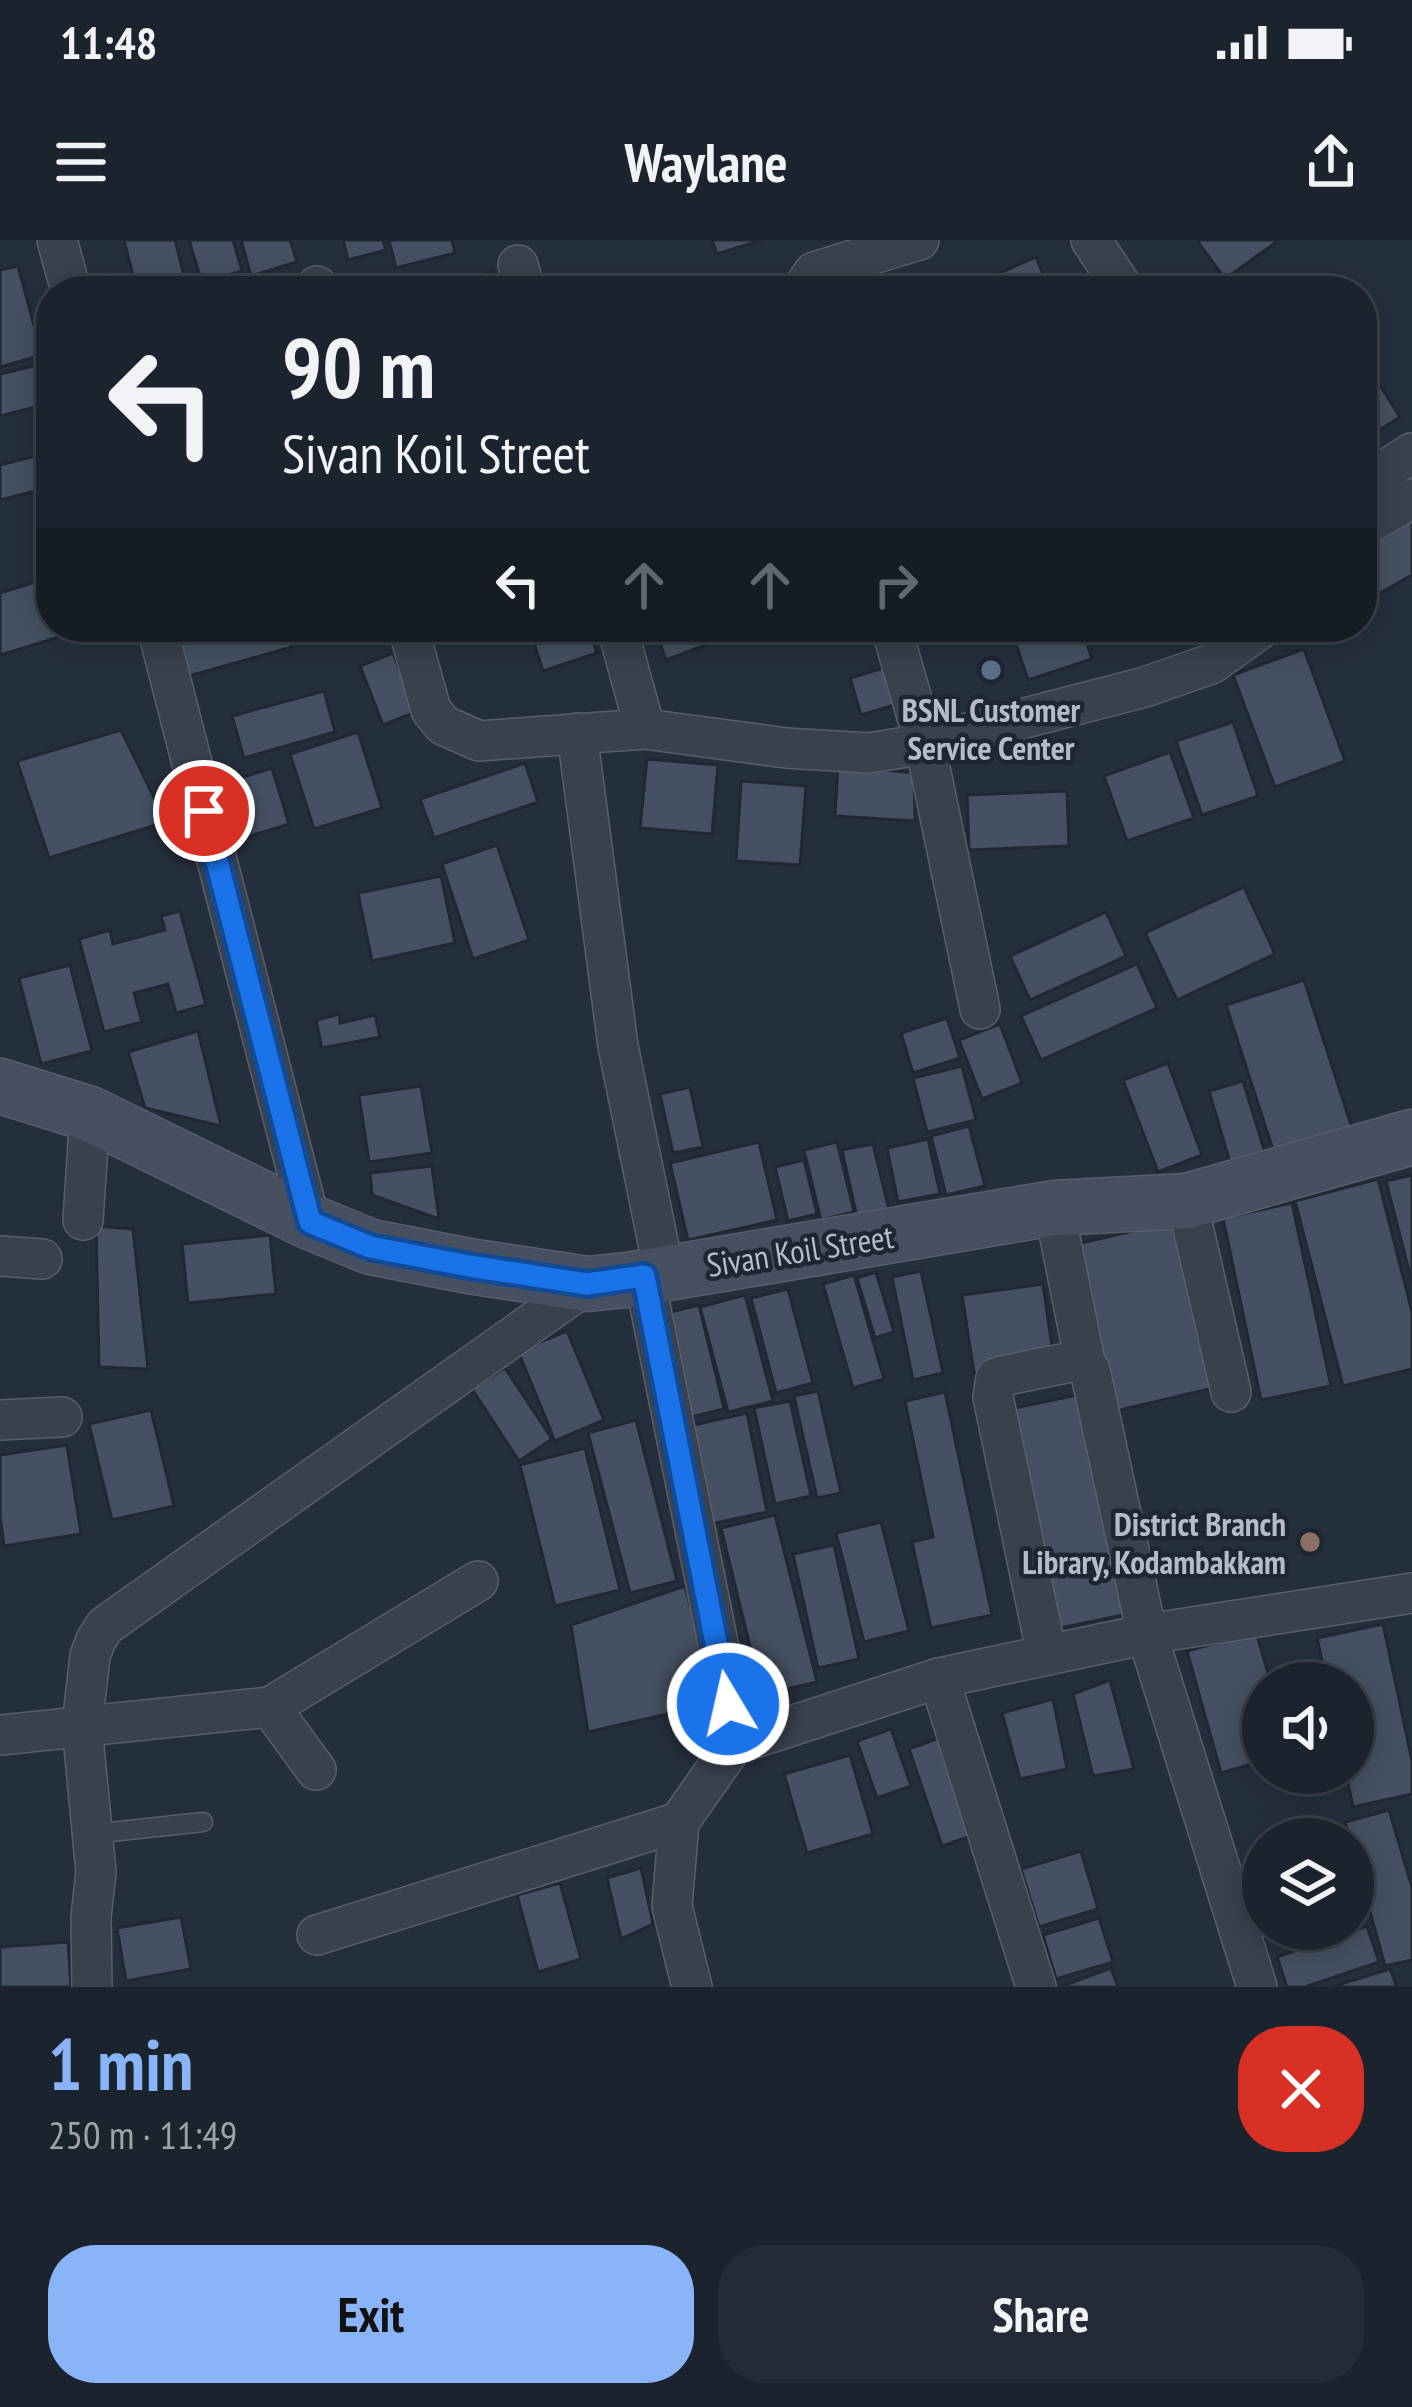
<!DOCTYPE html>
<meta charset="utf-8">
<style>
body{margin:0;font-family:"PT Sans Narrow",sans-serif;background:#242b36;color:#f1f3f6;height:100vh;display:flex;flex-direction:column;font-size:45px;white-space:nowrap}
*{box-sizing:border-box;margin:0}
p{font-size:39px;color:#a0a4aa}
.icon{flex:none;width:66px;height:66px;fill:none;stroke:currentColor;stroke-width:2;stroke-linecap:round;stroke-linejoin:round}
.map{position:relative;height:1747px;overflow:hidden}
.panel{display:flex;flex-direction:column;background:#1b232e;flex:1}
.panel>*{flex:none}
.guide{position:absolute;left:36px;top:36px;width:1341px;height:366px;border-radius:48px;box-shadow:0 6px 30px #0003,0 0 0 3px #39404a;background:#1b232e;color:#f1f3f6;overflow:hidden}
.controls{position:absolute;left:1242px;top:1422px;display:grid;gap:24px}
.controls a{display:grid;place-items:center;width:132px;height:132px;border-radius:50%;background:#1b232e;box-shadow:0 6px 30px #0003,0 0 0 3px #39404a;font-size:60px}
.pin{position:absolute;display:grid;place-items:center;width:102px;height:102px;color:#fff;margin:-51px;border:6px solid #fff;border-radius:50%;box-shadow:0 3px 12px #0007}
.me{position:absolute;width:132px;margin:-66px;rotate:351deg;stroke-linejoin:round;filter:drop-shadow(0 0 9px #0008)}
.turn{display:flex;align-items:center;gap:42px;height:252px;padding:0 48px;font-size:54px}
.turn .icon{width:156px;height:156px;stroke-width:2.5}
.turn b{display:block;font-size:84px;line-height:102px}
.lanes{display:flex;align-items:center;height:114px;padding:0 48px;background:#0003;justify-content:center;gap:60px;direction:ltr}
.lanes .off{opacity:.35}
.round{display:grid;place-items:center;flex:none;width:126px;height:126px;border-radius:48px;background:#242b36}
.overview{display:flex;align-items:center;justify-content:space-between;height:204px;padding:0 48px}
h1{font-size:72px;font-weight:700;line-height:90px;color:#8ab4f8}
.button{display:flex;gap:24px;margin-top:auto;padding:24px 48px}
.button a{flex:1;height:138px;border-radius:48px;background:#8ab4f8;color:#111;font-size:48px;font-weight:700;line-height:138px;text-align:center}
.button a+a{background:#242b36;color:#f1f3f6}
.status{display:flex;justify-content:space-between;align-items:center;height:84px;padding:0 60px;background:#1b232e;direction:ltr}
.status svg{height:33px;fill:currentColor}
header{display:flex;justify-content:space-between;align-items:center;height:156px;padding:0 48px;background:#1b232e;font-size:54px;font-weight:700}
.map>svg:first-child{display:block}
</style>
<div class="status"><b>11:48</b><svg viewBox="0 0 49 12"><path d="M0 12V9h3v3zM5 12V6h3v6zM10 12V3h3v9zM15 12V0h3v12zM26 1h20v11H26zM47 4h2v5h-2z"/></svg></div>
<header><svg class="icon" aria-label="menu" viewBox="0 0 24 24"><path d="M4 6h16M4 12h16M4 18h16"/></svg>Waylane<svg class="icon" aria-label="share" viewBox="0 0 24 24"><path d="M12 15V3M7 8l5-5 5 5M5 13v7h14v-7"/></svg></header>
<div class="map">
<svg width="1412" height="1747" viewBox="0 0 1412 1747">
<rect width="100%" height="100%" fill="#242f3e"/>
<g fill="#455162" stroke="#1f2835" stroke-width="3">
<path d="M124 0H175L188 51H137Z"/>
<path d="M189 0H233L242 31 202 43Z"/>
<path d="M241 0H290L297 22 251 36Z"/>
<path d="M343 0H383L386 10 348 20Z"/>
<path d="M389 0H452L455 13 396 28Z"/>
<path d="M712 0H762L717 14Z"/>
<path d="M1200 0H1279L1225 39 1198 2Z"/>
<path d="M1036 17 1050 51H977L974 44Z"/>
<path d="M18 26 42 115 0 127V30Z"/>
<path d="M493 31 500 51H438Z"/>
<path d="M1362 117 1400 177 1362 201Z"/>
<path d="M51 122V163L0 176V134Z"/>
<path d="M51 212V247L0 260V225Z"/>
<path d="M1412 278V335L1371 358 1362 342V306Z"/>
<path d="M51 337V387H92L0 415V353Z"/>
<path d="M175 387H286L292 407 189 436Z"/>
<path d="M553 387H588L597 413 543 431 531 394Z"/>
<path d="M654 387H733L735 394 666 420Z"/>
<path d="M1017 387H1082L1092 419 1028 440 1011 389Z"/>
<path d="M1098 387H1143L1103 401Z"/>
<path d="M1304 409 1345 521 1275 547 1233 435Z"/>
<path d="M393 413 416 472 383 485 360 426Z"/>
<path d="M890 426 901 463 861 475 850 438Z"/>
<path d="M324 451 335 492 244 518 232 476Z"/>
<path d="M1233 482 1258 556 1202 575 1176 501Z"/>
<path d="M121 490 166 582 49 618 17 521Z"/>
<path d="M358 492 382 568 314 589 290 514Z"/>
<path d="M1170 512 1194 578 1127 601 1104 536Z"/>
<path d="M647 519 718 525 712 594 640 588Z"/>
<path d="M525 523 538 562 434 598 420 559Z"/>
<path d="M838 525 914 533 915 581 835 576Z"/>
<path d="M272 528 289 584 247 597 230 541Z"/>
<path d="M741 541 806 546 800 625 736 621Z"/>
<path d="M1067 551 1069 606 969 610 967 555Z"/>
<path d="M497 605 529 700 473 719 442 624Z"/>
<path d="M441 636 455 703 372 721 358 653Z"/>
<path d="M1244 647 1275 714 1177 760 1145 693Z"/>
<path d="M180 671 206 765 176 773 168 744 134 753 142 782 104 792 79 699 110 690 113 704 165 690 161 676Z"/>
<path d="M1106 672 1126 716 1030 760 1010 716Z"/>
<path d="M1137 724 1157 768 1041 820 1021 776Z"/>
<path d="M70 725 92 811 41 824 19 738Z"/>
<path d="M1304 740 1354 894 1276 919 1226 765Z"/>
<path d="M340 774V783L375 775 380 797 322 808 316 780Z"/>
<path d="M947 778 960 818 913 833 901 793Z"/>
<path d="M1000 784 1022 843 982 859 959 800Z"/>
<path d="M198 791 221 886 145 868 128 812Z"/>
<path d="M1168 823 1202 915 1158 932 1123 840Z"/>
<path d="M962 826 976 880 927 892 913 838Z"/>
<path d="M1243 841 1266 916 1231 926 1209 851Z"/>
<path d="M421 846 432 913 369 922 359 855Z"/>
<path d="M690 847 703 907 673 913 660 854Z"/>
<path d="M969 886 985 946 946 955 931 896Z"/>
<path d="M928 899 940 954 898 962 887 908Z"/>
<path d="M759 902 777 980 688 1000 670 923Z"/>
<path d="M837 902 854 972 821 980 804 910Z"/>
<path d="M873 904 889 970 857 977 842 910Z"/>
<path d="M804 920 817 974 788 981 775 927Z"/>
<path d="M432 926 439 979 372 955 370 933Z"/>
<path d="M1412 935V1043L1386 941Z"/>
<path d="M1378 939 1412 1072V1129L1343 1146 1295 961Z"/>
<path d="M1292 963 1331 1146 1261 1160 1223 978Z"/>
<path d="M1184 979 1222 1146 1116 1171 1077 1004Z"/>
<path d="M96 986 133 989 148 1129 99 1127Z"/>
<path d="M270 995 276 1054 188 1063 182 1004Z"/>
<path d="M921 1031 943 1133 913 1140 892 1037Z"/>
<path d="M876 1032 894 1092 875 1098 857 1038Z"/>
<path d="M854 1035 884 1139 853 1148 823 1044Z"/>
<path d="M1043 1044 1054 1121 974 1133 962 1055Z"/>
<path d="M788 1049 813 1143 776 1153 751 1058Z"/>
<path d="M745 1055 773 1161 728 1172 700 1067Z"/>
<path d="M699 1065 724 1169 683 1179 658 1075Z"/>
<path d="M567 1091 604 1180 555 1201 518 1111Z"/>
<path d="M505 1128 552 1199 519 1221 472 1149Z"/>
<path d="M818 1151 841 1253 817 1258 794 1156Z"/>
<path d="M945 1152 992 1375 931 1388 912 1302 933 1297 905 1161Z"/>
<path d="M1092 1152 1138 1372 1046 1391 1000 1171Z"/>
<path d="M790 1161 811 1256 775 1264 754 1168Z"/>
<path d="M151 1170 174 1266 112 1280 89 1184Z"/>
<path d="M747 1173 767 1272 706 1285 685 1187Z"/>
<path d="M636 1180 677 1341 630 1353 588 1193Z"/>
<path d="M67 1205 81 1294 4 1306 0 1276V1215Z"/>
<path d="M585 1208 620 1350 555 1366 520 1225Z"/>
<path d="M775 1275 817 1442 762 1455 721 1288Z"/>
<path d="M881 1282 909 1391 864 1402 836 1293Z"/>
<path d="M834 1305 859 1419 818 1428 793 1314Z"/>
<path d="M685 1346 716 1463 588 1492 571 1385Z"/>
<path d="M1383 1384 1412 1521V1554L1353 1567 1346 1533H1353V1443H1327L1317 1398Z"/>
<path d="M1256 1392 1271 1443H1263V1521L1221 1533 1187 1411Z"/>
<path d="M1110 1440 1134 1529 1093 1536 1073 1454Z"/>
<path d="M1053 1459 1067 1529 1020 1539 1002 1473Z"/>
<path d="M891 1489 911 1546 877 1558 857 1501Z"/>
<path d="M947 1495 980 1593 942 1606 909 1509Z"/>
<path d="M850 1515 873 1594 807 1613 784 1534Z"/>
<path d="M1389 1570 1412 1647V1720L1385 1726 1353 1611V1599H1350L1345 1582Z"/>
<path d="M1081 1611 1098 1669 1039 1687 1021 1629Z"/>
<path d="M641 1628 653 1684 621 1699 607 1638Z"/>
<path d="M560 1643 581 1719 538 1732 517 1655Z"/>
<path d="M181 1677 191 1729 126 1741 117 1688Z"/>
<path d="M1099 1678 1113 1722 1056 1739 1043 1695Z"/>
<path d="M1367 1686 1379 1722 1305 1747H1287L1277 1717Z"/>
<path d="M68 1702 71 1747H0V1707Z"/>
<path d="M1111 1728 1118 1747H1060Z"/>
<path d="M1390 1729 1397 1747H1331Z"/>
</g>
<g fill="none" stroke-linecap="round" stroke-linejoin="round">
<g stroke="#565f6c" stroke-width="21">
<path id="lane" d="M92 1594 203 1582"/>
</g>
<g stroke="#565f6c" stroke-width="42">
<g id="street">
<path d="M57 0 71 51"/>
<path d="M1091 0 1125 51"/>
<path d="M518 25 525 51"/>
<path d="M317 46 318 51"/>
<path d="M801 51 814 32 919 0"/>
<path d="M1362 245 1412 213"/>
<path d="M1362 287 1412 259"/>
<path d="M157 387 310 982"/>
<path d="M408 387 431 470 443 485 479 501 645 489 786 508 869 513 925 504 1145 447 1211 424 1263 387"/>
<path d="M617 387 645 489"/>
<path d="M891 387 925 504 980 769"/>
<path d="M577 493 618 806 664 1032"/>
<path d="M1187 961 1231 1152"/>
<path d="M1054 968 1085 1122"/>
<path d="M83 980 90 874"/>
<path d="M0 1016 42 1019"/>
<path d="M644 1036 722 1423 733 1505 679 1582 672 1666 692 1747"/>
<path d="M0 1180 62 1177"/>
<path d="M1047 1415 993 1157 996 1138 1002 1136 1081 1120 1090 1130 1147 1394 1257 1747"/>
<path d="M939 1438 1036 1747"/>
<path d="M270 1467 316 1530"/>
<path d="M0 1495 270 1467 478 1341"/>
<path d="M733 1505 939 1438 1147 1394 1412 1353"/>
<path d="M317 1695 679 1582"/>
<path d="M92 1747 91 1677 96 1632 82 1486 90 1416 96 1400 105 1386 587 1044"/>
</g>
</g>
<g stroke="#565f6c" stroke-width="57">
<path id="secondary" d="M0 846 90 874 310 982 371 1007 469 1026 587 1044 627 1040 1054 968 1187 961 1412 897"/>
</g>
<use href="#lane" stroke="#38414e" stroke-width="18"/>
<use href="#street" stroke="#38414e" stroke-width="39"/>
<use href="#secondary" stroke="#465061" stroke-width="54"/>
</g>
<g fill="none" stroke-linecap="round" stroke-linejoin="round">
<g stroke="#114b97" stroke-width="30">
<path id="route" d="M204 571 310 982 370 1007 469 1026 587 1044 644 1036 728 1464"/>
</g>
<use href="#route" stroke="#1a73e8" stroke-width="21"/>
</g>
<circle fill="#5c6f8a" stroke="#1d2633" stroke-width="4.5" cx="991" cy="430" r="12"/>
<circle fill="#8d6e63" stroke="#1d2633" stroke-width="4.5" cx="1310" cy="1302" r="12"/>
<g text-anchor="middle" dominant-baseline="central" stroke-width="9" stroke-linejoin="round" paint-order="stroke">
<g font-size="33" font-weight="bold" fill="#b4bcc9" stroke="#1d2633">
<text x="991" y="469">BSNL Customer<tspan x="991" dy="38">Service Center</tspan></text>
<text x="1286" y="1283" text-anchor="end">District Branch<tspan x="1286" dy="38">Library, Kodambakkam</tspan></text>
</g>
<g font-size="33" fill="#b4bcc9" stroke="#1d2633">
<text transform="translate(800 1010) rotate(-9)">Sivan Koil Street</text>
</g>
</g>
</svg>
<div class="controls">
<a><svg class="icon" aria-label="sound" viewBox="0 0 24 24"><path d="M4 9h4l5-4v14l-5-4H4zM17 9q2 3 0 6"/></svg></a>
<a><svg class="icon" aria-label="layers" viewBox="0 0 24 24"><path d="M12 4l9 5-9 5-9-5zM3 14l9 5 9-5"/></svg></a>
</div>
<div class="pin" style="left:204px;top:571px;background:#d93025"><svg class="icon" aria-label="arrive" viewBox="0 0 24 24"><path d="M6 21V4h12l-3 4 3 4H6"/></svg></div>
<svg class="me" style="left:728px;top:1464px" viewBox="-20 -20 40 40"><circle r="17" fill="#1a73e8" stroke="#fff" stroke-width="3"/><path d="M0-11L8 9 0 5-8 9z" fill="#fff"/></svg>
<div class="guide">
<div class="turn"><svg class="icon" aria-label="left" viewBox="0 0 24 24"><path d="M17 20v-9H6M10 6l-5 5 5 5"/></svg><div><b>90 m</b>Sivan Koil Street</div></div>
<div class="lanes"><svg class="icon" aria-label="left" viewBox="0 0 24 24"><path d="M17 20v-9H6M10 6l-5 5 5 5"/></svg><svg class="icon off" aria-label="ahead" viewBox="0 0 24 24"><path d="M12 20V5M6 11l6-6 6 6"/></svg><svg class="icon off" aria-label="ahead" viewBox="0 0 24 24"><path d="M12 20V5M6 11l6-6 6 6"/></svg><svg class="icon off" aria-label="right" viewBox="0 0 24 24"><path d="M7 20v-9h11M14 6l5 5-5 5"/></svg></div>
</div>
</div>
<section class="panel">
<div class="overview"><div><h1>1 min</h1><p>250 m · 11:49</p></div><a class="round" style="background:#d93025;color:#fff"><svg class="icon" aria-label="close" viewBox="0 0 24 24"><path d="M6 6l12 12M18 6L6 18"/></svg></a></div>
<div class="button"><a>Exit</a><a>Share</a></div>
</section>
